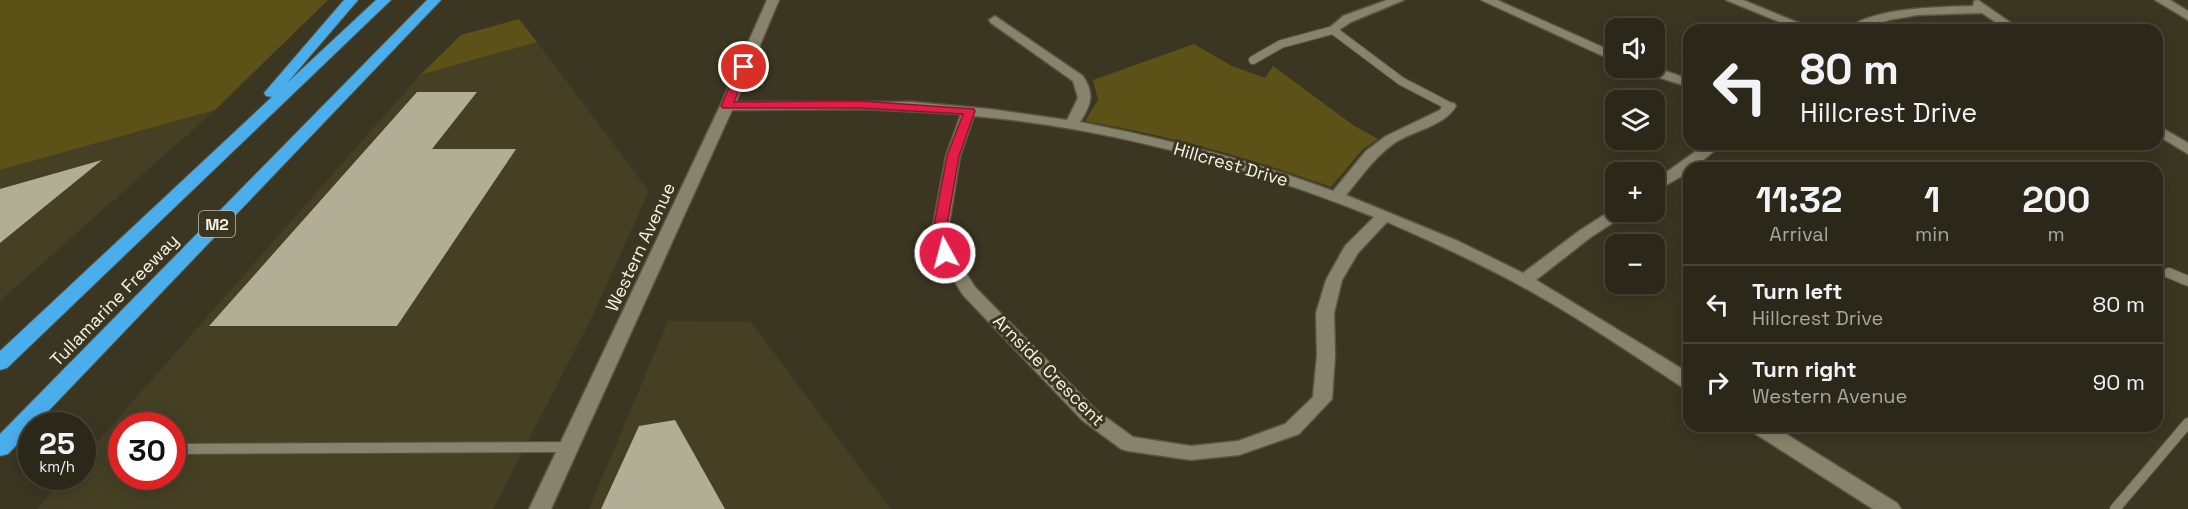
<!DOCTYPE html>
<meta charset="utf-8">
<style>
body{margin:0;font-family:"Space Grotesk",sans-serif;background:#383426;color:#f1f3f6;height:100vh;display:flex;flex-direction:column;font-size:22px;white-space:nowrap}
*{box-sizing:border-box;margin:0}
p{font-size:20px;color:#a6a6a2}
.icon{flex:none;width:33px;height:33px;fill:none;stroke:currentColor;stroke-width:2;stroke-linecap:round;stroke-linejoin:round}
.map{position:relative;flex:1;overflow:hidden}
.details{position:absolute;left:1683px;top:162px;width:480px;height:270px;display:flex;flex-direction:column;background:#2c2819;border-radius:18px;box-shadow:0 3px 15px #0003,0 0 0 2px #484438}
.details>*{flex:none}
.guide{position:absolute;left:1683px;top:24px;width:480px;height:126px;border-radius:18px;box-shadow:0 3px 15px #0003,0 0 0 2px #484438;background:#2c2819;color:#f1f3f6;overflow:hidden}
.fabs{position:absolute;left:1605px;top:18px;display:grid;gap:12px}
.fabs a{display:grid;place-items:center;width:60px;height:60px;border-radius:12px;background:#2c2819;box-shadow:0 3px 15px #0003,0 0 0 2px #484438;font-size:30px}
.speed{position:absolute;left:18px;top:412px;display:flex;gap:12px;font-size:30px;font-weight:700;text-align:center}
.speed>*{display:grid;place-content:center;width:78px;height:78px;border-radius:50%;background:#2c2819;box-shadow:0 3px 15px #0003,0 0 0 2px #484438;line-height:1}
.speed small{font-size:15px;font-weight:400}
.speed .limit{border:9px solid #d22;background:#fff;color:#111}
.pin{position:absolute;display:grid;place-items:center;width:51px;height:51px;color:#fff;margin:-26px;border:3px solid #fff;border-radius:50%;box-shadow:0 2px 6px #0007}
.me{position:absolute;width:66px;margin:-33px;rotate:353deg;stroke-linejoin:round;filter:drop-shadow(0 0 4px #0008)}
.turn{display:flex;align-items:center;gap:21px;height:126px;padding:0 18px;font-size:27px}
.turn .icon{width:78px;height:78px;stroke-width:2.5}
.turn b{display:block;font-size:42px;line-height:51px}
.eta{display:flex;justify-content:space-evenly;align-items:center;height:102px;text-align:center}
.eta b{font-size:36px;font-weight:700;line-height:42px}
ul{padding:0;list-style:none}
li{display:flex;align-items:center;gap:18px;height:78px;padding:0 18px;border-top:2px solid #484438}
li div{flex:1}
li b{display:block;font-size:22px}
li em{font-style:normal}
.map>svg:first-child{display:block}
</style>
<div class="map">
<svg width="2188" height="509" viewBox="0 0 2188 509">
<rect width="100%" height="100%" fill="#3a3621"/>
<g fill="#454024" fill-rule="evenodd">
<path d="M537 42 649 191 591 319 493 509H37L65 477H82L83 458 420 75ZM122 426H172V477H122Z"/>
<path d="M215 110 0 301V170Z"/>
<path d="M668 321 751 322 891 509H589Z"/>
</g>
<g fill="#5c5117">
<path d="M0 0H328L215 110 0 170Z"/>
<path d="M519 19 537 42 420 75 461 35Z"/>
<path d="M1194 44 1232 66 1265 78 1273 66 1353 125 1378 139 1363 149 1331 187C1250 158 1170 136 1085 121L1098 100 1093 80Z"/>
</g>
<g fill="#b2ae95">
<path d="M417 92H477L432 149H516L397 326H209Z"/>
<path d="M102 160 0 243V189Z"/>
<path d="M675 420 725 509H601L639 426Z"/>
</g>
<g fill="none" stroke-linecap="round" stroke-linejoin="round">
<g stroke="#585542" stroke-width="10">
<path id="service-far1" d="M1253 60 1281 44 1333 30 1401 81 1449 106"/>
</g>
<g stroke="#585542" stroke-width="12">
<g id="service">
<path d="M2169 273 2188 281"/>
<path d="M172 449 569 447"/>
<path d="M2115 509 2188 423"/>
</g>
</g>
<g stroke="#585542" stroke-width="3">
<g id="minor">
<path d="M767 0H779L736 102H911L990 109 1067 120 1078 98 1073 81 991 23 989 20 995 16 1083 76C1095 94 1091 105 1080 122 1166 139 1251 160 1333 191L1366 151 1386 136 1440 110 1444 103H1454L1456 106C1444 127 1413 130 1393 144 1374 158 1361 177 1346 195L1458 241 1523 273 1579 231 1613 209 1616 208V212H1627L1625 215 1591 237 1536 280 1689 373V389L1682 387C1635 356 1588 324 1539 296 1490 268 1439 245 1387 222L1358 253 1342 280 1334 313 1335 355 1332 399 1299 434 1239 455 1191 460 1128 451 1121 449 1082 420 963 295 937 253 932 231 946 156 961 114 865 109 732 110 551 509H529L720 106ZM974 116C1111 128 1247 166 1374 217L1345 246 1326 280 1316 313 1317 355 1313 397 1285 424 1238 441 1191 446 1133 437 1096 410 975 287 953 253 948 231 960 156Z"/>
<path d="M1387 0H1404L1351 22 1333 34 1327 30 1343 16Z"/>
<path d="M1481 0H1497L1616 53V62Z"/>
<path d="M1726 0H1743L1816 30H1799Z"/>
<path d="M1978 0 2021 30H2007L1982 13 1918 15 1889 20 1863 30H1847C1870 7 1942 7 1973 6L1974 1Z"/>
<path d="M2155 0H2170L2188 11V20Z"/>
<path d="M1654 67 1689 79V87L1638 71 1636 68Z"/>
<path d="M2157 125 2188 143V154L2157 135Z"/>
<path d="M1706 144H1722L1694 168H1689V172L1654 192V181Z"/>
<path d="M1748 426H1773L1897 503 1901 509H1873L1751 431Z"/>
</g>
</g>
<g stroke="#585542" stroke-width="2">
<g id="motorway">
<path d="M344 0H358L287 83 376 0H391L7 368 0 370V351L272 97 266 96 264 93Z"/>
<path d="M427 0H441L34 426H32V429L8 454 0 456V434Z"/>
</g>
</g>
<use href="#service-far1" stroke="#88836c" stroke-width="8"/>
<use href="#service" stroke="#88836c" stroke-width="10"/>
<use href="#minor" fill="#88836c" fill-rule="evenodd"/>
<use href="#motorway" fill="#4aaeed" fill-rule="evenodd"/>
</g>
<path fill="#e11d48" stroke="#92132f" stroke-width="1.5" d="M744 64 749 67 734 102 860 101 974 109 975 111 959 156 946 231 952 253 950 256H940L938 253 933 231 947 156 963 114 860 108H723L721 106 738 67Z"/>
<g text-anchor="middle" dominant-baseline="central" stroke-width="6" stroke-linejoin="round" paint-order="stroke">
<rect fill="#3a3621" stroke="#bdbaab" stroke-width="1.5" x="199" y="211" width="36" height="26" rx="4.5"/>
<g font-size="16" font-weight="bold" fill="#f5f3e6">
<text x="217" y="224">M2</text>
</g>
<g font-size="18" fill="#f5f3e6" stroke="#3a3621">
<text transform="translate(1231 164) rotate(16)">Hillcrest Drive</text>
<text transform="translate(640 247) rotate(-65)">Western Avenue</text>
<text transform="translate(114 300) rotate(-46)">Tullamarine Freeway</text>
<text transform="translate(1049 370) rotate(45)">Arnside Crescent</text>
</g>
</g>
</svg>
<div class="fabs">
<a><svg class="icon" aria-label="sound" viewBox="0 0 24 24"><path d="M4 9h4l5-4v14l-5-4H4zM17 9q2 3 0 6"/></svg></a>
<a><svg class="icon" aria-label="layers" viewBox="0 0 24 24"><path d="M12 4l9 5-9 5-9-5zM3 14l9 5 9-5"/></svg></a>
<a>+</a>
<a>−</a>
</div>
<div class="speed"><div>25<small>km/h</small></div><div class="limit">30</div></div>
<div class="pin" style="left:744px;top:67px;background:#d93025"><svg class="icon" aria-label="arrive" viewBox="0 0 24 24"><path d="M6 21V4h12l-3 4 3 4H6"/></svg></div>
<svg class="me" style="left:945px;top:253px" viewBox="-20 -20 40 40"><circle r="17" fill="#e11d48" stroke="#fff" stroke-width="3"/><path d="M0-11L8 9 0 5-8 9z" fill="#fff"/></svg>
<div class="guide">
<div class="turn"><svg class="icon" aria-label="left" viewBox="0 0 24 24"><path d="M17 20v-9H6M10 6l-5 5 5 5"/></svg><div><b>80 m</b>Hillcrest Drive</div></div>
</div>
<section class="details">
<div class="eta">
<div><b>11:32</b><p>Arrival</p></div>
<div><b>1</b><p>min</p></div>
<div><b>200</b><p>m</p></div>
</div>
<ul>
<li><svg class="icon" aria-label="left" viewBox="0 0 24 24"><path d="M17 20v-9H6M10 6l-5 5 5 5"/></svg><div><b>Turn left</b><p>Hillcrest Drive</p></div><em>80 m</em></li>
<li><svg class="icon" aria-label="right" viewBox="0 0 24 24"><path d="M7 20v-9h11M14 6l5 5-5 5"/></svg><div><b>Turn right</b><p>Western Avenue</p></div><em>90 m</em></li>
</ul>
</section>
</div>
